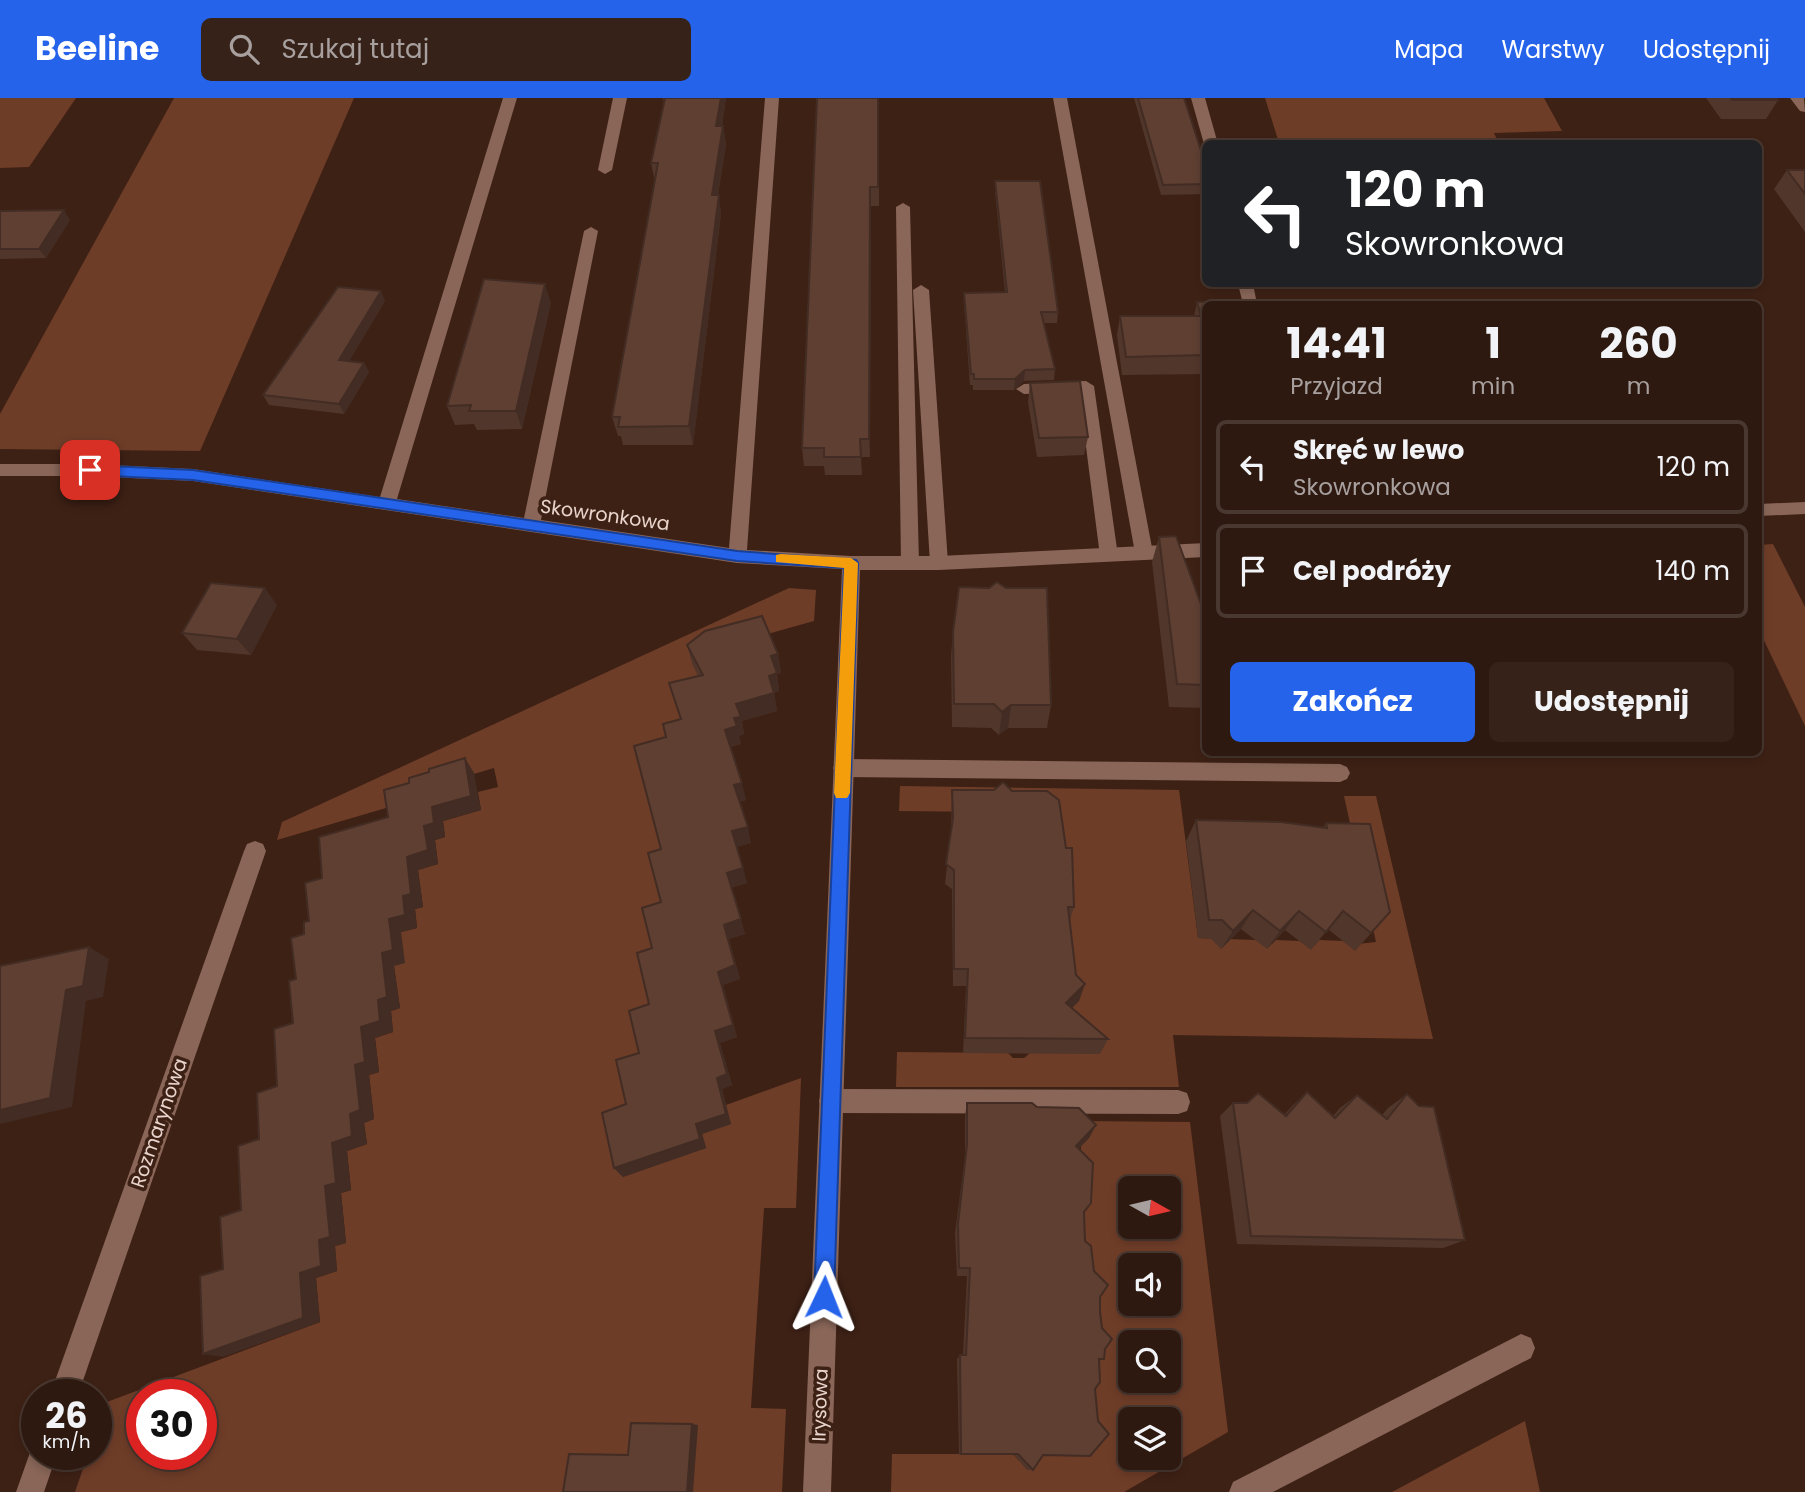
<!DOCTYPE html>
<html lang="pl">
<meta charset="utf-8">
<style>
body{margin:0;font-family:Poppins,sans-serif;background:#362219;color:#f1f3f6;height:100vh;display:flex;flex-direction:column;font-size:26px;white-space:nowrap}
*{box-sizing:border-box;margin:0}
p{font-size:23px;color:#a7a09f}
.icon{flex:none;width:38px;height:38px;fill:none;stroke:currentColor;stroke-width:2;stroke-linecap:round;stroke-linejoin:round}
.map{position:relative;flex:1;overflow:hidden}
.side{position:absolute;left:1202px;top:203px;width:560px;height:455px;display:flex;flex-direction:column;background:#2e1910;border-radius:10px;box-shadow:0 4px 10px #0003,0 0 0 2px #493830}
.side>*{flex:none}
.guide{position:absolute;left:1202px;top:42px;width:560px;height:147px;border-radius:10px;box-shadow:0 4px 10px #0003,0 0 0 2px #493830;background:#202124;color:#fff;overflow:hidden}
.needle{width:46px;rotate:98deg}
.fabs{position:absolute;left:1118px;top:1078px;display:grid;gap:14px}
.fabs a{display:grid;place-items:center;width:63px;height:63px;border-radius:10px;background:#2e1910;box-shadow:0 4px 10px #0003,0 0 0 2px #493830;font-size:35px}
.speed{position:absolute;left:21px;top:1281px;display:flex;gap:14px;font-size:35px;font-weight:700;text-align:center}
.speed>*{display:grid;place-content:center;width:91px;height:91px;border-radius:50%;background:#2e1910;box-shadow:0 4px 10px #0003,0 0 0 2px #493830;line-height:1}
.speed small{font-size:18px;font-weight:400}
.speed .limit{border:10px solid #d22;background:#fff;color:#111}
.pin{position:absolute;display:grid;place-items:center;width:60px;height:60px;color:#fff;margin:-30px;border-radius:14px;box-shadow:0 4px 10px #0006}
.me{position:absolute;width:77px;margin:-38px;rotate:2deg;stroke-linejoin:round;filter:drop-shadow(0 0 5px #0008)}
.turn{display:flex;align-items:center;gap:24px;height:147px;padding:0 28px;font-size:32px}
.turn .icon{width:91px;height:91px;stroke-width:2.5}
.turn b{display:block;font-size:49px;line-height:60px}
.eta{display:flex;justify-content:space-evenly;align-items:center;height:119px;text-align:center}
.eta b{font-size:42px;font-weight:700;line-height:49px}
.action{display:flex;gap:14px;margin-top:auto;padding:14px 28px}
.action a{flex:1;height:80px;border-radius:10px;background:#2563eb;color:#fff;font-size:28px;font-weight:700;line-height:80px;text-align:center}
.action a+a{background:#362219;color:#f1f3f6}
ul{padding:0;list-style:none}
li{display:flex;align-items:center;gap:21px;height:94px;margin:0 14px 10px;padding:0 14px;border:4px solid #493830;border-radius:10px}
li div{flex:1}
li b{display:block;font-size:26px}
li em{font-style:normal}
header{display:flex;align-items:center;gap:42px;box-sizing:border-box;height:98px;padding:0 35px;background:#2563eb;color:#fff}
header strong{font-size:33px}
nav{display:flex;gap:38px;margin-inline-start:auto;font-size:24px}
.search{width:490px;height:63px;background:#362219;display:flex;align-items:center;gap:18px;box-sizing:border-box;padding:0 24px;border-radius:10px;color:#a7a09f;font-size:26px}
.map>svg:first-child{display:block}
</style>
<header>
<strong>Beeline</strong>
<div class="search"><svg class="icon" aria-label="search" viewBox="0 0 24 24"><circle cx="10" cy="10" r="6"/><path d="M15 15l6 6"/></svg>Szukaj tutaj</div>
<nav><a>Mapa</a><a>Warstwy</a><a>Udostępnij</a></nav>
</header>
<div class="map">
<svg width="1805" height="1394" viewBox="0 0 1805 1394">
<rect width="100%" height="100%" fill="#3e2115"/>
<g fill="#6e3d28" fill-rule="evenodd">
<path d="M0 0H76L29 69 0 70Z"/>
<path d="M174 0H354L200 353 0 351V316Z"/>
<path d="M1265 0H1544L1562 33 1494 35 1499 46 1279 45Z"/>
<path d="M1773 446 1805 509V628L1759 532V447Z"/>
<path d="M789 490 816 492 814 523 724 548 692 565 698 576 707 579 693 624 669 766 668 819 659 863 656 919 623 1078 706 1050 702 1036 726 1007 801 980 796 1110H764L751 1310 786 1311 782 1394H692L636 1357 573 1394H75L88 1356H96V1334L107 1304 320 1224 316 1180 337 1173 335 1148 346 1145 341 1095 351 1092 347 1053 367 1046 364 1025 374 1021 369 977 379 974 375 940 393 934 391 913 400 910 394 868 401 834 417 830 415 811 423 809 418 772 438 766 435 742 445 739 443 723 481 712 478 694 498 689 494 670 440 686 420 700 277 742 282 724ZM142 1297H201V1356H142Z"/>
<path d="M900 688 1179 692 1198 840 1255 842 1272 846 1276 842 1299 843 1315 847 1319 842 1343 843 1348 847 1376 844 1344 698H1376L1433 941 1173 937 1179 989H896L897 954 1008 955 1013 960H1024L1029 956 991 714 899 713Z"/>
<path d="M1079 1023 1190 1024 1228 1334 1124 1394H891L892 1356H1013L1019 1363 1037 1357 1092 1358 1079 1177 1081 1048 1085 1043ZM1130 1090H1169V1129H1130ZM1130 1167H1169V1206H1130ZM1130 1244H1169V1283H1130ZM1130 1321H1169V1360H1130Z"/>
<path d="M1525 1323 1540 1394H1392Z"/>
</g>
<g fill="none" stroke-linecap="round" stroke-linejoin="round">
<g fill="#896658" fill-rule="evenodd">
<path d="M613 0H627L612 72 605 76 598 72Z"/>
<path d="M1053 0H1067L1153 455 1150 460H1138L1135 455Z"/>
<path d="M1191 0H1205L1218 46H1206V48L1204 46Z"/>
<path d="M903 105 910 109 919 465 916 470H904L901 465 896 109Z"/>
<path d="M1238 186H1253L1257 206H1243Z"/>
<path d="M921 187 929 192 948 465 945 470H933L930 465 913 192Z"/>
<path d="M1086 283 1094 288 1118 458 1115 463H1103L1100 458 1079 294 1024 296 1016 291 1024 286Z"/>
<path d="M843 661 1340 666 1347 669 1350 675 1347 681 1340 684 843 679 836 676 833 670 836 664Z"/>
<path d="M831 991 1178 992 1187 995 1190 1004 1187 1013 1178 1016 831 1015 822 1012 819 1003 822 994Z"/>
</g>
<g fill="#896658" fill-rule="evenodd">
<path d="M503 0H517L397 401 524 420 584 133 591 129 598 133 541 422 729 450 765 0H779L747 452 851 458H939L1206 445V459L939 472H860L831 1394H803L842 471 737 465 193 383 90 378H0V366H90L193 371 380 399Z"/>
<path d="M1790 0H1804L1805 14 1800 13Z"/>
<path d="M1805 404V416L1759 418V406Z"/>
<path d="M255 743 263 746 266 753 78 1297H50L244 753 247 746Z"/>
<path d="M1521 1236 1531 1240 1535 1250 1531 1260 1273 1394H1229L1233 1384Z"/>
<path d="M37 1344V1356H57L44 1394H16L33 1346Z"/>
</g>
</g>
<g fill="#51362b">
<path d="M663 0H726L722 28H723L726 47 718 97 721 116 693 347H623L621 338H618L612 319 655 84 651 65 664 5Z"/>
<path d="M1134 0H1184L1206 68V96L1161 97Z"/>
<path d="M1706 0H1776L1778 2 1766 21H1721Z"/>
<path d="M879 36V108H871L870 359H861L862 377H825L824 368H804L802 350Z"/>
<path d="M1787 72H1805V134L1774 91Z"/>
<path d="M995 83 1058 214 1057 225H1044L1055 271 1054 282 1024 283 1014 292H973V287H970L964 206V195L1005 194 995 94Z"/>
<path d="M0 113 70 122 46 160 0 161Z"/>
<path d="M385 203 349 263 364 265 369 274 344 316 269 307 263 297Z"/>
<path d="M1197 204 1206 206V276L1122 277 1117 237 1120 218H1194Z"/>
<path d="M551 205 522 331 477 332 474 326 455 327 447 308Z"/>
<path d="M1030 285 1088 339 1084 357 1037 359 1028 304Z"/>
<path d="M1159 439 1201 506H1206V610L1169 609 1152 464Z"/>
<path d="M277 507 251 557 197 552 182 535Z"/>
<path d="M953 534 1051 607 1047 630H1008L999 637 991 630 952 629 951 558Z"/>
<path d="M687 547 778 556 781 575 777 576 779 593 774 595 777 613 742 623 744 636 739 638 741 646 730 649 746 702 739 704 751 745 736 749 747 785 731 790 745 836 729 841 740 881 723 887 737 939 720 945 732 987 722 991 731 1026 702 1036 706 1050 623 1079 614 1070 626 1006 649 906 652 850 661 804V751L666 639 681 621 698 578 692 565Z"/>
<path d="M952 692 1074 809 1070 822 1079 903 1072 910 1108 941 1100 956 963 955 966 888H953L952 791 945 786 951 732Z"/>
<path d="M1196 722 1323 729 1326 725 1390 814 1355 853 1328 831 1311 852 1285 832 1267 851 1241 831 1221 851 1211 841 1198 840 1186 743Z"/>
<path d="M1307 994 1333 1018 1340 1010 1357 997 1382 1017 1388 1010 1407 996 1465 1142 1443 1150 1237 1146 1220 1018 1233 1005 1284 1017 1292 1008Z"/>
<path d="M967 1005 1037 1009 1096 1027 1089 1040 1078 1051 1085 1143 1094 1173 1100 1199 1102 1230 1105 1251 1104 1261 1099 1263 1033 1372H1027L1013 1356 959 1357 957 1261 960 1257H963L967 1178H957L955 1135 965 1058V1018Z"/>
</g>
<g fill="#422c23">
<path d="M721 0H726L719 47 716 28Z"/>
<path d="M723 28 726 47 715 116 712 97Z"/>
<path d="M870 89 871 108 870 359 869 341Z"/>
<path d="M719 97 721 116 693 347 689 328Z"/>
<path d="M64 112 70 122 46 160 39 151Z"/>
<path d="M545 186 551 205 522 331 516 313Z"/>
<path d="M381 193 385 203 344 272 339 262Z"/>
<path d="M364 265 369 274 344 316 339 306Z"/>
<path d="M1025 272 1024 283 1014 292 1015 281Z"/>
<path d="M265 490 277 507 251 557 237 541Z"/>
<path d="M778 556 781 575 777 576 779 593 774 595 777 613 742 623 744 636 739 638 741 646 729 649 725 632 734 620 736 606 769 578 771 558Z"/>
<path d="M1011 607 1008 630 999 637 1002 614Z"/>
<path d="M465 660 474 675 481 712 443 723 445 739 435 742 438 766 418 772 423 809 415 811 417 830 401 834 405 865 394 868 400 910 391 913 393 934 375 940 379 974 369 977 374 1021 364 1025 367 1046 347 1053 351 1092 341 1095 346 1145 335 1148 337 1173 316 1180 320 1224 223 1259 203 1256 300 1175 319 1142 325 1088 332 1045 350 1016 355 967 361 929 378 902 382 855 389 821 403 798 407 759 424 728 432 709Z"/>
<path d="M742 685 746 702 738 704 734 687Z"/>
<path d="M748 729 751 745 736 749 732 733Z"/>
<path d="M743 770 747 785 731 790 727 775Z"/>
<path d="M1253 812 1241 831 1221 851 1233 833Z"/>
<path d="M1299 813 1285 832 1267 851 1280 833Z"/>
<path d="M741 821 745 836 729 841 740 881 723 887 737 939 720 945 732 987 722 991 731 1026 702 1036 706 1050 623 1079 614 1070 696 1026 715 933 718 874 724 827Z"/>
<path d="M89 849 109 861 103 899 86 903 72 1009 0 1026V1012Z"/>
<path d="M1085 886 1079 903 1060 921 1066 905Z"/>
<path d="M1096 1027 1089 1040 1069 1060 1076 1048Z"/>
<path d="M692 1326 698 1327 693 1394H687Z"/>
</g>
<g fill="#5e3f32" stroke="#422c23" stroke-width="2">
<path d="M665 0H721L716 28H723L712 97H719L689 328 618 329 620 319H612L658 65H651Z"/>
<path d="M817 0H878V89H870L869 341H860L861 359H824V350H802Z"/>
<path d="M1138 0H1184L1206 68V86L1163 87Z"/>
<path d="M1731 0H1776L1778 2H1732Z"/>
<path d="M1787 72H1805V96Z"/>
<path d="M995 83H1040L1058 214H1041L1055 271 1025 272 1015 281H974V276H971L964 195 1007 194Z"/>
<path d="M64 112 39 151H0V113Z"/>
<path d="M484 181 545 186 516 313H469L471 307 447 308Z"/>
<path d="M338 189 381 193 339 262 364 265 339 306 263 297Z"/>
<path d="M1197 204H1237L1238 206H1206V257L1126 259 1120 218H1201Z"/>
<path d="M1080 283 1088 339 1039 340 1030 285Z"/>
<path d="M1176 438 1201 506H1206V587L1177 586 1159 439Z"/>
<path d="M997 484 1006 490H1047L1051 607H1011L1002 614 994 606H954L953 534 959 489 989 490Z"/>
<path d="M211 485 265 490 237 541 182 535Z"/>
<path d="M762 518 778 556 771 558 777 575 769 578 774 595 736 606 741 619 734 620 737 628 725 632 742 685 734 687 748 729 732 733 743 770 727 775 741 821 724 827 735 867 718 874 733 927 715 933 727 976 717 980 726 1016 696 1026 700 1041 614 1070 602 1015 626 1006 616 962 639 955 629 913 649 906 637 855 652 850 642 810 661 804 648 755 661 751 634 648 666 639 663 626 681 621 669 585 703 577 687 547 705 533Z"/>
<path d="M465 660 471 698 432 709 434 725 424 728 428 752 407 759 411 796 403 798 405 817 389 821 393 852 382 855 387 899 378 902 380 923 361 929 365 964 355 967 360 1012 350 1016 352 1038 332 1045 336 1085 325 1088 330 1139 319 1142 321 1168 300 1175 303 1220 203 1256 200 1178 223 1171 220 1119 241 1112 238 1048 259 1041 257 995 277 988 274 931 293 925 289 883 296 881 291 840 304 836V824L309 823 305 785 322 780 319 739 388 719 384 692 409 685V680L429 674V671Z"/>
<path d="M1003 684 1012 693H1047L1059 702 1066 750H1072L1074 809H1068L1076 877 1085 886 1066 905 1108 941 965 940 968 871H954V772L946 766 953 720 952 692H994Z"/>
<path d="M1196 722 1281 724 1327 730 1326 725 1370 726 1390 814 1371 835 1343 813 1326 834 1299 813 1280 833 1253 812 1233 833 1222 822H1209Z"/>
<path d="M89 849 83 888 66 892 50 1000 0 1012V868Z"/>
<path d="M1307 994 1335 1020 1357 997 1387 1021 1407 996 1419 1008 1434 1009 1465 1142 1251 1138 1233 1005H1247L1258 995 1286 1018Z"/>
<path d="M967 1005H1032L1037 1009 1079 1010 1096 1027 1076 1048 1093 1065 1091 1105 1084 1114 1085 1143 1091 1148 1094 1173 1108 1187 1100 1199V1214L1102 1230 1112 1241 1105 1251 1104 1261H1099L1100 1284 1095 1291 1098 1323 1109 1336 1090 1358 1043 1357 1033 1372 1018 1356H961L960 1257H966L970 1170H959L958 1126 967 1046Z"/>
<path d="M631 1325 692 1326 687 1394H563L569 1356 628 1357Z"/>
</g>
<path fill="#2563eb" stroke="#184099" stroke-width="2" d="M90 367 193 372 737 453 856 462 858 465 834 1199 831 1206 824 1209 817 1206 814 1199 844 470 737 463 193 382 90 377 84 372Z"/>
<path fill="#f59e0b" d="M781 456 851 460 858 465 850 695 847 700H836L834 695 844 470 776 464V457Z"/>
<g text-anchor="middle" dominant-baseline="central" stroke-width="7" stroke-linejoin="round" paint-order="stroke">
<g font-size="19" fill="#e9d5cd" stroke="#3e2115">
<text transform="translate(605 417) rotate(8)">Skowronkowa</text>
<text transform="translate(159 1025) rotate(-71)">Rozmarynowa</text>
<text transform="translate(820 1307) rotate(-88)">Irysowa</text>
</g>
</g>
</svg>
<div class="fabs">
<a><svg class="needle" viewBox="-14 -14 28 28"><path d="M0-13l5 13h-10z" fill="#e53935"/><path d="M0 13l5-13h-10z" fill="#a7a09f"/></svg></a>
<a><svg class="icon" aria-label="sound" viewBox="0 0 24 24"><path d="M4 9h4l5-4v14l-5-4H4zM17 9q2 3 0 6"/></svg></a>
<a><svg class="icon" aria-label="search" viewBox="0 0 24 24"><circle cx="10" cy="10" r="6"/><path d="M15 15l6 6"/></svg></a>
<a><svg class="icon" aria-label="layers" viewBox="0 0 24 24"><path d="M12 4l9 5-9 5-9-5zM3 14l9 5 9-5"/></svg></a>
</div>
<div class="speed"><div>26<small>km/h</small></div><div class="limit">30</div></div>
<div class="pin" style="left:90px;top:372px;background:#d93025"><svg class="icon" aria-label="arrive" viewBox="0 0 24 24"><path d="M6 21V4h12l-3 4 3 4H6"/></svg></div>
<svg class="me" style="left:824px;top:1199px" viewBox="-20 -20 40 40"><path d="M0-17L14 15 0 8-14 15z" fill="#2563eb" stroke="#fff" stroke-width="4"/></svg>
<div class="guide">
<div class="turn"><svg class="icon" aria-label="left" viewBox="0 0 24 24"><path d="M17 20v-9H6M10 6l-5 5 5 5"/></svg><div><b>120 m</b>Skowronkowa</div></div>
</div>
<section class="side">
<div class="eta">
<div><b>14:41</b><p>Przyjazd</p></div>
<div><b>1</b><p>min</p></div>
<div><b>260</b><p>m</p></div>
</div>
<ul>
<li><svg class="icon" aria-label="left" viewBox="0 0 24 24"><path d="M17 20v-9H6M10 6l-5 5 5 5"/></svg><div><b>Skręć w lewo</b><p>Skowronkowa</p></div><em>120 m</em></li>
<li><svg class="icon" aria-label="arrive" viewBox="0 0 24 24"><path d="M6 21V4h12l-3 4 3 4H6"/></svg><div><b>Cel podróży</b></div><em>140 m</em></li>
</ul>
<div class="action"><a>Zakończ</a><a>Udostępnij</a></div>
</section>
</div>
